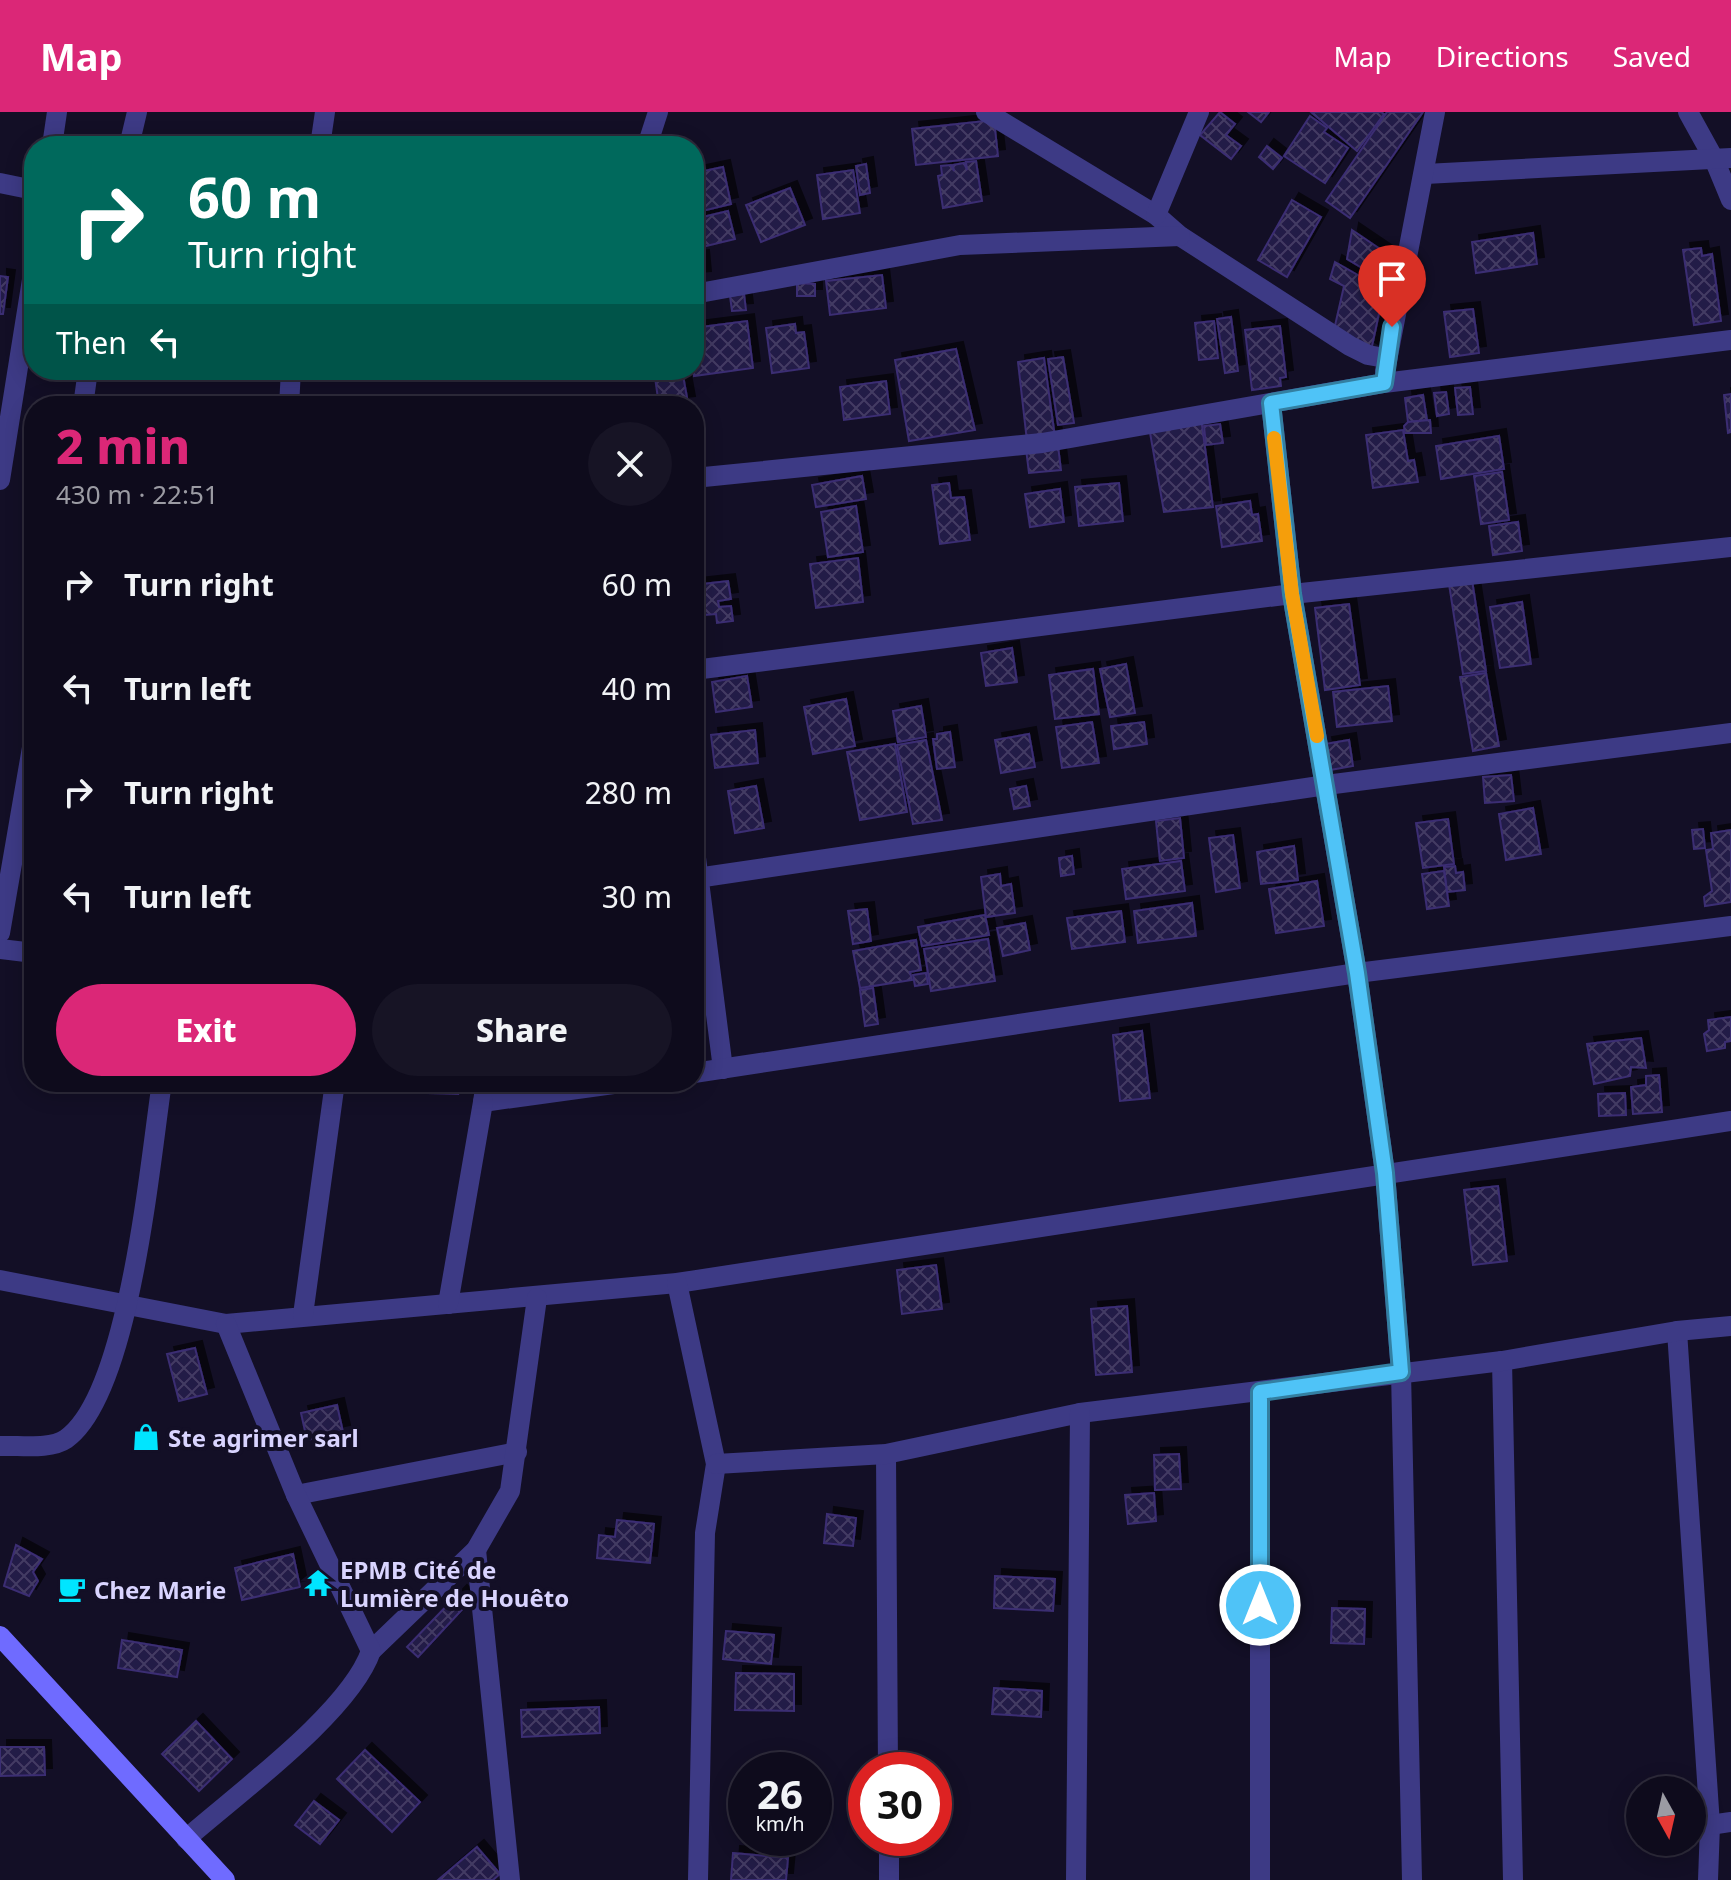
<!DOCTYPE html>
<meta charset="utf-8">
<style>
body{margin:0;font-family:"Noto Sans",sans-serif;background:#171425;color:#f1f3f6;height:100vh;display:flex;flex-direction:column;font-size:30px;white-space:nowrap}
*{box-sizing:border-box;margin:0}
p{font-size:26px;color:#9b9ba3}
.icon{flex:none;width:44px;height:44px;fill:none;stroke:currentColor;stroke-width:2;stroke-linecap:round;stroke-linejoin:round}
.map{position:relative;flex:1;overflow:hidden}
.panel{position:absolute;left:24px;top:284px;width:680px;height:696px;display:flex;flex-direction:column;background:#0e0b1c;border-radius:32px;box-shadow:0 4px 20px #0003,0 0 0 2px #2e2b3b}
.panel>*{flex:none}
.hud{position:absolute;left:24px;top:24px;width:680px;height:244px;border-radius:32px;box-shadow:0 4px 20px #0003,0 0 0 2px #2e2b3b;background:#00695c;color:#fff;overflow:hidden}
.needle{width:52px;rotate:172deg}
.controls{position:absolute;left:1626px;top:1664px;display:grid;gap:16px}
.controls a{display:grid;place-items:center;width:80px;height:80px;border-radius:50%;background:#0e0b1c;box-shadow:0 4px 20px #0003,0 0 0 2px #2e2b3b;font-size:40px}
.speed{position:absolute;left:728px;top:1640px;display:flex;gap:16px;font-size:40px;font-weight:700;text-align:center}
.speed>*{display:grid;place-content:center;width:104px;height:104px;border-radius:50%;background:#0e0b1c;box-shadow:0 4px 20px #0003,0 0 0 2px #2e2b3b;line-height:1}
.speed small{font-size:20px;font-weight:400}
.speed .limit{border:12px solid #d22;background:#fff;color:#111}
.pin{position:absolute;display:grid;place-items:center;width:68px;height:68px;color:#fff;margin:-82px -34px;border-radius:50% 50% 50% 0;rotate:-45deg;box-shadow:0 0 8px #0007}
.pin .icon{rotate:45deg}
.me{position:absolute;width:88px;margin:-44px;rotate:0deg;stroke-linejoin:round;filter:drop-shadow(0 0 6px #0008)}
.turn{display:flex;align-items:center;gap:28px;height:168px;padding:0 32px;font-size:36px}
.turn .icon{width:104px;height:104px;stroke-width:2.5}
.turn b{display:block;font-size:56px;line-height:68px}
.then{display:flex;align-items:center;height:76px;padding:0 32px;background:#0003;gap:16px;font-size:30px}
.round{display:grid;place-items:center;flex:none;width:84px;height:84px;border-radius:42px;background:#171425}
.headline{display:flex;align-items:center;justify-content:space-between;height:136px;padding:0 32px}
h1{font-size:48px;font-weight:800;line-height:60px;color:#db2777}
.primary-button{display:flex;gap:16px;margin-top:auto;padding:16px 32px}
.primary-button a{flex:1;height:92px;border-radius:48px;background:#db2777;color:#fff;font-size:32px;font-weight:800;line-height:92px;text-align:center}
.primary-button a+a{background:#171425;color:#f1f3f6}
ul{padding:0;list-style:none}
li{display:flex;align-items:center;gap:24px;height:104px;padding:0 32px}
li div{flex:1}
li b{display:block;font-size:30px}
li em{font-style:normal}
header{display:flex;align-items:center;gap:48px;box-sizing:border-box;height:112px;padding:0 40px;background:#db2777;color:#fff}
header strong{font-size:38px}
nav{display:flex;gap:44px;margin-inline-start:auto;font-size:28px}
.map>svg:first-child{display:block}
</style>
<header>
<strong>Map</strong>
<nav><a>Map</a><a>Directions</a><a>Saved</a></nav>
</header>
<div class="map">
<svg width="1731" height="1768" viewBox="0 0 1731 1768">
<defs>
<pattern id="building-cross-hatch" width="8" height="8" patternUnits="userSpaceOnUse" patternTransform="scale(2)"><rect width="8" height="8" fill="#241b47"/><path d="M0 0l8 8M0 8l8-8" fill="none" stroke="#433b63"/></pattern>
<filter id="shadow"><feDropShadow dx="7" dy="-7" stdDeviation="0" flood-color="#0009"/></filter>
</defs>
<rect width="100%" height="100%" fill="#130f26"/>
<g fill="url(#building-cross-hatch)" stroke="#3b2d73" stroke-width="2" filter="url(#shadow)">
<path d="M1220 0 1235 12 1226 23 1241 34 1231 47 1200 23Z"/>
<path d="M1248 0H1269L1261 10Z"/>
<path d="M1311 0H1381L1384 2 1357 39Z"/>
<path d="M1387 0H1423L1350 106 1326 89Z"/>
<path d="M1310 4 1327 16 1324 20 1348 36 1325 71 1284 44Z"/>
<path d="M994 8 998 44 916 53 912 17Z"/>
<path d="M1267 34 1282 46 1273 57 1259 45Z"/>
<path d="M976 49 982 89 943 96 938 64 942 63 941 54 951 53 954 59 953 53 964 51 967 58 966 50Z"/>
<path d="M866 52 870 81 860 83 856 54Z"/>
<path d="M723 55 731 92 694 101V61Z"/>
<path d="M853 58 860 101 823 107 817 63Z"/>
<path d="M790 76 805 113 761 130 746 93Z"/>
<path d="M1292 88 1321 105 1287 165 1258 148Z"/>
<path d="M728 99 735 127 694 137V107Z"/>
<path d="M1352 118 1389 143 1379 166 1347 147Z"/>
<path d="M1533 121 1537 152 1476 161 1472 130Z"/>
<path d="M1701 136 1702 144 1712 142 1721 209 1694 213 1683 138Z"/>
<path d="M702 145 704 166 694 167V146Z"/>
<path d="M1335 150 1384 178 1371 239 1334 218 1344 174 1330 167Z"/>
<path d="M882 163 886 196 830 203 826 169Z"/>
<path d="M0 164 8 165 3 202H0Z"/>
<path d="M797 171 815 172V184H797Z"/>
<path d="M744 182 746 198 732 199 730 184Z"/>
<path d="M1473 197 1479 241 1450 245 1444 200Z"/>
<path d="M1231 205 1238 259 1225 261 1217 207Z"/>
<path d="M747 209 753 256 694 264V216Z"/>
<path d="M1214 209 1218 246 1199 248 1195 211Z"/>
<path d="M795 212 796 221 804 220 809 256 772 261 766 216Z"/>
<path d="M1280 214 1286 265 1280 266 1281 274 1252 278 1245 218Z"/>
<path d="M956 237 975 318 909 329 895 248Z"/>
<path d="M1063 245 1074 311 1058 313 1048 247Z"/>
<path d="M1044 246 1055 325 1027 329 1018 250Z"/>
<path d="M654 258H682L688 291 659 294Z"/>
<path d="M886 269 890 302 844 308 840 275Z"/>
<path d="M1470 275 1473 302 1458 303 1455 276Z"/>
<path d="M1446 280 1449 302 1437 304 1434 281Z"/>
<path d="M1731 282V320L1728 321 1724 283Z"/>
<path d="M1423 283 1427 308 1408 310 1405 286Z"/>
<path d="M1201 306 1213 395 1164 400 1149 315Z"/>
<path d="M1430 308 1431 321H1405L1404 314 1408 310Z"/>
<path d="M1220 312 1223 331 1206 333 1204 314Z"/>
<path d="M1403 318 1408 349 1414 348 1418 370 1373 376 1366 323Z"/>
<path d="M1499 324 1504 357 1441 367 1436 334Z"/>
<path d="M1058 334 1061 358 1029 361 1026 337Z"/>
<path d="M1502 360 1509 408 1481 412 1474 364Z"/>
<path d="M862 364 866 387 816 395 812 373Z"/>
<path d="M949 371 951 386 964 385 970 428 940 432 932 373Z"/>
<path d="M1119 371 1123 409 1079 414 1075 375Z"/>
<path d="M1060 377 1064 410 1030 415 1025 382Z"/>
<path d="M1250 389 1252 403 1258 402 1262 429 1222 435 1216 394Z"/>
<path d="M856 394 863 440 828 445 821 400Z"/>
<path d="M1518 410 1522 439 1493 443 1489 414Z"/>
<path d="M858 446 863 490 816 496 810 452Z"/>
<path d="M1472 468 1486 559 1463 562 1449 472Z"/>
<path d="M728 469 731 487 718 489 719 495 731 494 733 509 717 511 716 502 694 504V473Z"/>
<path d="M1522 490 1531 552 1500 556 1490 495Z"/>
<path d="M1349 492 1360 573 1325 578 1315 496Z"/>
<path d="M1012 536 1017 570 986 574 981 541Z"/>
<path d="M1126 552 1135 601 1110 605 1100 557Z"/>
<path d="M1093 557 1099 602 1055 607 1049 563Z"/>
<path d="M1486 561 1499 634 1473 639 1460 565Z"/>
<path d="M747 564 752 595 716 600 712 570Z"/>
<path d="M1388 574 1392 609 1337 615 1333 580Z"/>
<path d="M846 587 855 634 813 642 804 595Z"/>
<path d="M921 594 926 625 898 630 893 599Z"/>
<path d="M1092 610 1099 651 1062 656 1056 615Z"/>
<path d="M1144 610 1147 632 1114 637 1111 614Z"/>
<path d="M755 618 758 651 715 656 711 623Z"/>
<path d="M950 620 955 655 937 657 933 627H937V622Z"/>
<path d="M1029 622 1035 655 1001 661 995 628Z"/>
<path d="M926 628 942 708 913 712 897 633Z"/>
<path d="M1349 628 1353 654 1330 658 1325 632Z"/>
<path d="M895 632 907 700 860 708 847 640Z"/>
<path d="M1511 663 1514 689 1485 691 1483 665Z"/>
<path d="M756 674 764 716 735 721 728 679Z"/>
<path d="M1026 674 1030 694 1014 697 1010 677Z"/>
<path d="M1533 696 1541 742 1506 748 1499 702Z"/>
<path d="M1180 706 1184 746 1160 749 1156 709Z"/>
<path d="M1448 707 1454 752 1423 756 1416 711Z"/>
<path d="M1703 717 1705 736 1694 737 1692 718Z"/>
<path d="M1731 718V790L1705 794 1704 785 1712 779 1706 738 1713 737 1711 721Z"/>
<path d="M1233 723 1240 776 1216 780 1209 726Z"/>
<path d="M1294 734 1298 768 1261 772 1257 740Z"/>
<path d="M1072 744 1074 762 1061 764 1059 746Z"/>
<path d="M1181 749 1185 779 1126 787 1122 757Z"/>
<path d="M1455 754 1456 761 1463 760 1465 778 1447 780 1444 755Z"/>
<path d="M1444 759 1449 794 1427 797 1422 762Z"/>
<path d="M1000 762 1001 774 1011 772 1015 801 986 805 981 765Z"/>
<path d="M1317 769 1324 814 1276 821 1269 777Z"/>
<path d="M1192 791 1196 824 1138 831 1134 799Z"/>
<path d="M867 797 871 829 853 832 848 799Z"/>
<path d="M1121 799 1125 830 1072 837 1067 806Z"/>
<path d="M985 803 989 823 922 834 918 815Z"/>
<path d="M1025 811 1030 838 1003 844 997 816Z"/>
<path d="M988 827 995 869 931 879 924 837Z"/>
<path d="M916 828 921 858 910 860 912 868 860 876 853 839Z"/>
<path d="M926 861 928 872 915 874 913 863Z"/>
<path d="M873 876 878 912 865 914 860 878Z"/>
<path d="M1731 905V929L1725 930V936L1707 939 1704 922 1709 918 1708 908Z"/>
<path d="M1142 919 1150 986 1120 989 1113 923Z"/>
<path d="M1641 926 1646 956 1631 955 1630 964 1594 972 1587 932Z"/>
<path d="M1659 963 1662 1000 1633 1002 1631 975 1646 973V964Z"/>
<path d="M396 970H455L458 982 395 980Z"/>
<path d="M1625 981 1626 1003 1599 1004 1598 982Z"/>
<path d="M1498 1074 1507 1149 1473 1153 1464 1078Z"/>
<path d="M936 1153 942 1197 902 1202 897 1158Z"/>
<path d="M1127 1194 1132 1260 1096 1263 1091 1197Z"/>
<path d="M195 1236 207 1282 179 1289 167 1242Z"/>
<path d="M337 1293 343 1320 307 1328 301 1301Z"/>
<path d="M1179 1342 1181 1377 1155 1378 1154 1343Z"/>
<path d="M1154 1381 1156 1409 1128 1412 1125 1383Z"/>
<path d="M827 1402 856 1406 853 1434 824 1431Z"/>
<path d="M617 1408 654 1412 650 1451 597 1446 599 1423 615 1425Z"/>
<path d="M16 1433 42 1447 33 1460 38 1469 29 1484 4 1474Z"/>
<path d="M293 1442 300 1475 242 1488 235 1456Z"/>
<path d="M995 1464 1055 1467 1053 1499 994 1496Z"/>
<path d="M460 1480 470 1489 418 1545 407 1535Z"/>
<path d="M1332 1496 1365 1497 1364 1532 1331 1531Z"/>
<path d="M726 1519 774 1523 771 1552 723 1547Z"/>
<path d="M122 1528 182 1538 177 1565 118 1556Z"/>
<path d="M736 1561 794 1562V1599L735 1598Z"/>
<path d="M994 1576 1042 1579 1041 1605 992 1602Z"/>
<path d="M599 1595 600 1621 522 1625 521 1598Z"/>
<path d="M196 1609 232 1647 199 1679 162 1642Z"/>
<path d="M0 1635H44L45 1663 0 1664Z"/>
<path d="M365 1638 420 1690 392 1720 337 1667Z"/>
<path d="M314 1689 339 1708 320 1732 295 1713Z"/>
<path d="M477 1735 500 1762 493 1768H438Z"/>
<path d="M733 1741 788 1746 786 1768H731Z"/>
</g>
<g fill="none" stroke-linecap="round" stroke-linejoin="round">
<g stroke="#3d3a85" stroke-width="20">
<path d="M986 0 1156 103 1180 124 1350 234 1368 243 1385 246"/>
<path d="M1688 0 1714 47 1731 88"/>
<path d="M52 34 57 0"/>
<path d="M129 34 137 0"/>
<path d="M320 34 325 0"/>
<path d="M647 34 658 0"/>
<path d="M1425 62 1731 46"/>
<path d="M0 71 34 78"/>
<path d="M1156 103 1199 0"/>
<path d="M694 182 960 133 1180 124"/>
<path d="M1385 259 1435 0"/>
<path d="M1271 291 1292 482 1357 861 1385 1061 1401 1260 1412 1768"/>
<path d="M83 294 88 258"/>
<path d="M289 294 291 258"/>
<path d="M694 366 1042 331 1384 271 1731 228"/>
<path d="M0 368 34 155"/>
<path d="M694 558 1292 482 1731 435"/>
<path d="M694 730 723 957"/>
<path d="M697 766 1326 673 1731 621"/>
<path d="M0 821 34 624"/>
<path d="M0 837 34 841"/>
<path d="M694 961 1357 861 1731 814"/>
<path d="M486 970 483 990 628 970"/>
<path d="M0 1168 226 1212 677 1171 1731 1009"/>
<path d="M677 1171 716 1352 705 1421 698 1768"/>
<path d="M448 1192 483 990"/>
<path d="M303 1203 335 970"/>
<path d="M1677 1219 1710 1713 1708 1768"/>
<path d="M1502 1249 1513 1768"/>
<path d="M0 1334C19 1333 50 1338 66 1327 130 1282 150 1048 162 970"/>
<path d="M886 1342 888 1658"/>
<path d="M716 1352 886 1342 1080 1301 1502 1249 1677 1219 1731 1214"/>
<path d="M296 1383 517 1340"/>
<path d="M476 1438 510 1768"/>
<path d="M371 1539 476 1438 510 1379 537 1186"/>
<path d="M1710 1713 1731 1710"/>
<path d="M889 1726V1768"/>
<path d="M186 1727C237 1682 350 1600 371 1539L296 1383 226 1212"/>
<path d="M1076 1768 1080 1301"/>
<path d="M1260 1768V1280"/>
</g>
<path stroke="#6f6bff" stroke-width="20" d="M0 1524 225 1768"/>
</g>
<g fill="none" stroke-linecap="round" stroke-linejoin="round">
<g stroke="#337fa1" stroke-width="20">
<path id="route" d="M1260 1493V1280L1401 1260 1385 1061 1357 861 1292 482 1271 291 1384 271 1392 215"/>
</g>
<use href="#route" stroke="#4fc3f7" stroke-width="14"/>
<path stroke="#f59e0b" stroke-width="14" d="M1274 326 1292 482 1317 624"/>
</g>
<defs>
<g id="shop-bare" transform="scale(2.16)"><path d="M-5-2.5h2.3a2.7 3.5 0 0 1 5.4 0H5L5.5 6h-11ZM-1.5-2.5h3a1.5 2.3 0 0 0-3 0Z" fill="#00e5ff" stroke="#130f26" stroke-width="2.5" paint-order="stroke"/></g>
<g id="temple-bare" transform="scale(2.16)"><path d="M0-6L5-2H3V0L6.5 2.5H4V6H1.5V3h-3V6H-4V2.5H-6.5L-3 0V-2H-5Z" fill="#00e5ff" stroke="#130f26" stroke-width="2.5" paint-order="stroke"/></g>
<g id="cafe-bare" transform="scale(2.16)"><path d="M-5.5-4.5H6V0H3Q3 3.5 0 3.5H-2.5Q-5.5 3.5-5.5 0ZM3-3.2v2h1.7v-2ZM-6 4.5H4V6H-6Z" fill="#00e5ff" stroke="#130f26" stroke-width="2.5" paint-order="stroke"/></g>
</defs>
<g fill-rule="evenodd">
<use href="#shop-bare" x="146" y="1325"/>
<use href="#temple-bare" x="318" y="1471"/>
<use href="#cafe-bare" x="72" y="1477"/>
</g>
<g text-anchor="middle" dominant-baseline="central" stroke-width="8" stroke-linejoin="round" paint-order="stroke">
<g font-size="24" font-weight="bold" fill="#d9d4ff" stroke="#130f26" text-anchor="start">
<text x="168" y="1325">Ste agrimer sarl</text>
<text x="340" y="1457">EPMB Cité de<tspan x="340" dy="28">Lumière de Houêto</tspan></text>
<text x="94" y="1477">Chez Marie</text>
</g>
</g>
</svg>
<div class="controls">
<a><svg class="needle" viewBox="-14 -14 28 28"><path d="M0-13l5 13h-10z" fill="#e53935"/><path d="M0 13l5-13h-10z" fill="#9b9ba3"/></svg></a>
</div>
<div class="speed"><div>26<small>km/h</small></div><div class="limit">30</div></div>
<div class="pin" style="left:1392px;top:215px;background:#d93025"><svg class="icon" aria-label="arrive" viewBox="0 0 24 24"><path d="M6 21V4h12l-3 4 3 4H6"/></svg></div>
<svg class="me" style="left:1260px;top:1493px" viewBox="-20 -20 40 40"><circle r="17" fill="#4fc3f7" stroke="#fff" stroke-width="3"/><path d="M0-11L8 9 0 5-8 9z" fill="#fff"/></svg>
<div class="hud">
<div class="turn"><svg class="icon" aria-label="right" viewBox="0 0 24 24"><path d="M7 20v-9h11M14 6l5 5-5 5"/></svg><div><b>60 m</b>Turn right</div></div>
<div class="then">Then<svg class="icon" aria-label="left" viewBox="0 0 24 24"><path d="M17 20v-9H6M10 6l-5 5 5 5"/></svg></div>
</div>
<section class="panel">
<div class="headline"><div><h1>2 min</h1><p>430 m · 22:51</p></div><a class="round"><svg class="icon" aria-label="close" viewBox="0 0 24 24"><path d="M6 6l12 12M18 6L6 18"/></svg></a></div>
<ul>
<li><svg class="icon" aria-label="right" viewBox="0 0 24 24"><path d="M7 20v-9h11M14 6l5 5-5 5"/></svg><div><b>Turn right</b></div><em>60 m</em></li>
<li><svg class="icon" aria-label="left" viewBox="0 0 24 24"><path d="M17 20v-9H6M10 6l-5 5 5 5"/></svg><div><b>Turn left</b></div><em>40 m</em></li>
<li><svg class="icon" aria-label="right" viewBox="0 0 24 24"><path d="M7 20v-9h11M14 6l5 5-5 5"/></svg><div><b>Turn right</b></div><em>280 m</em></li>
<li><svg class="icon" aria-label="left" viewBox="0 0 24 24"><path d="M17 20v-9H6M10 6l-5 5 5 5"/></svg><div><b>Turn left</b></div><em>30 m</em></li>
</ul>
<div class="primary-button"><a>Exit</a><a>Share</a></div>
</section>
</div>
